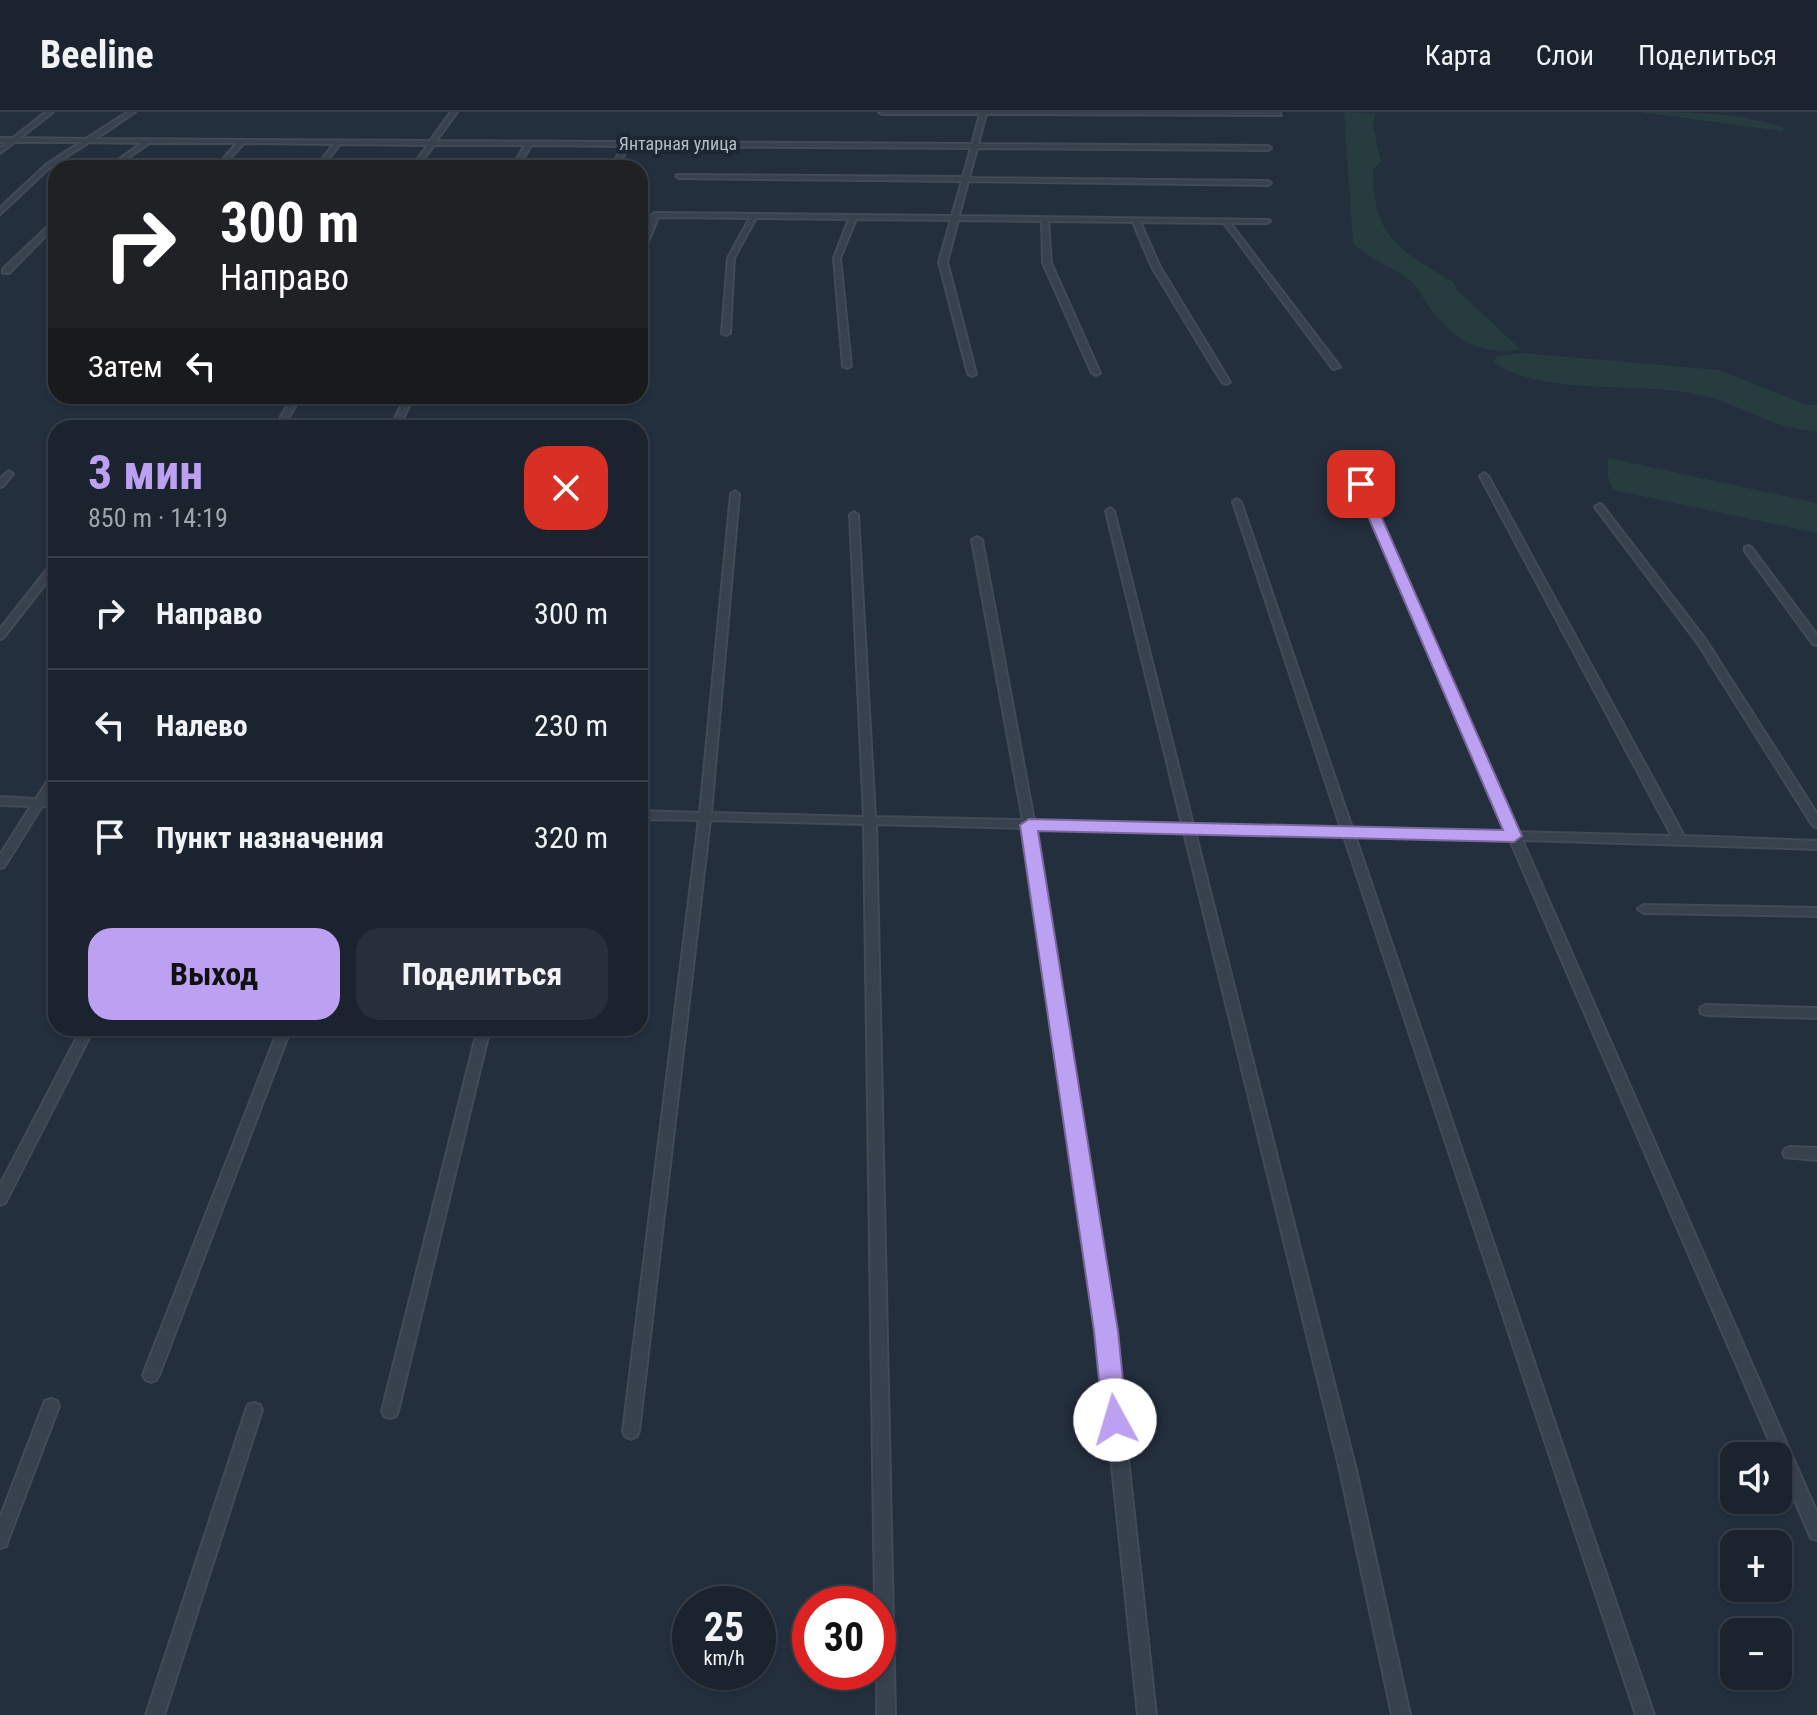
<!DOCTYPE html>
<html lang="ru">
<meta charset="utf-8">
<style>
body{margin:0;font-family:"Roboto Condensed",sans-serif;background:#282f3a;color:#f1f3f6;height:100vh;display:flex;flex-direction:column;font-size:30px;white-space:nowrap}
*{box-sizing:border-box;margin:0}
p{font-size:26px;color:#a0a4aa}
.icon{flex:none;width:44px;height:44px;fill:none;stroke:currentColor;stroke-width:2;stroke-linecap:round;stroke-linejoin:round}
.map{position:relative;flex:1;overflow:hidden}
.details{position:absolute;left:48px;top:308px;width:600px;height:616px;display:flex;flex-direction:column;background:#1b232e;border-radius:24px;box-shadow:0 2px 6px #0004,0 0 0 2px #39404a}
.details>*{flex:none}
.top-card{position:absolute;left:48px;top:48px;width:600px;height:244px;border-radius:24px;box-shadow:0 2px 6px #0004,0 0 0 2px #39404a;background:#202124;color:#fff;overflow:hidden}
.fabs{position:absolute;left:1720px;top:1330px;display:grid;gap:16px}
.fabs a{display:grid;place-items:center;width:72px;height:72px;border-radius:16px;background:#1b232e;box-shadow:0 2px 6px #0004,0 0 0 2px #39404a;font-size:40px}
.speed{position:absolute;left:672px;top:1474px;display:flex;gap:16px;font-size:40px;font-weight:700;text-align:center}
.speed>*{display:grid;place-content:center;width:104px;height:104px;border-radius:50%;background:#1b232e;box-shadow:0 2px 6px #0004,0 0 0 2px #39404a;line-height:1}
.speed small{font-size:20px;font-weight:400}
.speed .limit{border:12px solid #d22;background:#fff;color:#111}
.pin{position:absolute;display:grid;place-items:center;width:68px;height:68px;color:#fff;margin:-34px;border-radius:16px;box-shadow:0 4px 12px #0006}
.me{position:absolute;width:88px;margin:-44px;rotate:354deg;stroke-linejoin:round;filter:drop-shadow(0 0 6px #0008)}
.turn{display:flex;align-items:center;gap:28px;height:168px;padding:0 40px;font-size:36px}
.turn .icon{width:104px;height:104px;stroke-width:2.5}
.turn b{display:block;font-size:56px;line-height:68px}
.then{display:flex;align-items:center;height:76px;padding:0 40px;background:#0003;gap:16px;font-size:30px}
.round{display:grid;place-items:center;flex:none;width:84px;height:84px;border-radius:24px;background:#282f3a}
.overview{display:flex;align-items:center;justify-content:space-between;height:136px;padding:0 40px}
h1{font-size:48px;font-weight:700;line-height:60px;color:#bca0f2}
.action{display:flex;gap:16px;margin-top:auto;padding:16px 40px}
.action a{flex:1;height:92px;border-radius:24px;background:#bca0f2;color:#111;font-size:32px;font-weight:700;line-height:92px;text-align:center}
.action a+a{background:#282f3a;color:#f1f3f6}
ul{padding:0;list-style:none}
li{display:flex;align-items:center;gap:24px;height:112px;padding:0 40px;border-top:2px solid #39404a}
li div{flex:1}
li b{display:block;font-size:30px}
li em{font-style:normal}
header{display:flex;align-items:center;gap:48px;box-sizing:border-box;height:112px;padding:0 40px;background:#1b232e;border-bottom:2px solid #39404a}
header strong{font-size:38px}
nav{display:flex;gap:44px;margin-inline-start:auto;font-size:28px}
.map>svg:first-child{display:block}
</style>
<header>
<strong>Beeline</strong>
<nav><a>Карта</a><a>Слои</a><a>Поделиться</a></nav>
</header>
<div class="map">
<svg width="1817" height="1603" viewBox="0 0 1817 1603">
<rect width="100%" height="100%" fill="#242f3e"/>
<g fill="#263c3f">
<path d="M1344 0 1375 2 1373 14 1381 50 1373 57C1373 126 1398 137 1453 170L1457 178 1521 238C1481 242 1459 232 1433 200 1425 191 1420 177 1411 169 1393 154 1370 149 1353 131Z"/>
<path d="M1639 0C1686 0 1740 0 1785 16L1781 19Z"/>
<path d="M1522 241 1719 258 1807 293H1817V319C1777 319 1744 294 1705 284 1644 268 1543 286 1493 250L1497 244Z"/>
<path d="M1608 346 1817 391V421L1613 378 1608 365Z"/>
</g>
<g fill="none" stroke-linecap="round" stroke-linejoin="round">
<g stroke="#414a57" stroke-width="4">
<g id="minor">
<path d="M46 0H53L20 26 86 27 128 0H135L95 27 430 29 451 0H457L436 29 972 32 980 2H882L879 0H1279L1281 3 986 2 978 32 1268 34 1271 36 1268 38 977 36 969 66 1268 69 1271 71 1268 73 968 69 959 104 1269 108 1270 109 1267 111H1230L1340 255 1333 257 1224 111 1140 110 1160 155 1230 270 1226 272 1222 270 1152 155 1133 110 1048 109 1051 151 1100 261 1096 263 1092 261 1043 151 1042 109 958 108 947 150 976 262 972 264 968 262 939 150 951 108 856 107 840 146 851 254 847 256 843 254 834 146 849 107 756 106 734 146 730 221 726 223 722 221 728 146 750 106 658 105 643 143 640 145V134L652 103 655 101 952 104 962 69 679 66 676 64 677 63 963 65 971 36 628 34 618 56H612L622 34 531 33 518 56H512L525 33H434L417 56H411L428 33 340 32 321 56H315L334 32 244 31 221 56H215L237 31H149L114 56H107L142 31 89 30 50 55 0 102V96L46 53 81 30H15L0 41V36L8 30H0V26H13Z"/>
<path d="M56 107V113L9 161H3V157Z"/>
<path d="M406 284H414L398 316H390Z"/>
<path d="M288 293 295 295 282 316H274Z"/>
<path d="M161 310H167L168 312 165 316H157Z"/>
<path d="M9 359 13 362 3 374 0 375V367Z"/>
<path d="M1484 361 1488 364 1684 724 1817 729V737L1522 728 1817 1401V1428L1811 1426 1778 1349V1344H1776L1510 728 1355 724 1654 1603H1636L1344 724 1195 720 1356 1358 1410 1603H1392L1340 1358 1184 720 1035 716 1114 1219 1156 1603H1138L1098 1219 1024 716 876 712 895 1603H877L878 1492H875L864 712 710 708 639 1319 637 1324 631 1327 625 1324 623 1319 699 708 640 707V699L700 701 731 382 735 379 739 382 711 701 864 705 850 403 854 400 858 403 875 705 1023 708 972 428 977 425 982 428 1034 709 1182 712 1106 399 1110 396 1114 399 1193 713 1341 716 1233 390 1237 387 1241 390 1352 716 1507 720 1357 372 1361 369 1365 372 1518 720 1672 724 1480 364Z"/>
<path d="M1599 392 1602 393 1705 527 1817 702V715L1813 714 1697 530 1595 395Z"/>
<path d="M1748 434 1751 435 1817 523V533L1813 532 1745 439V435Z"/>
<path d="M56 449V458L3 526 0 527V517L53 450Z"/>
<path d="M56 660V673L47 687H56V695L42 694 4 755 0 756V743L31 694 0 693V685L36 687 52 662Z"/>
<path d="M1644 793 1817 796V804L1644 801 1638 797Z"/>
<path d="M1706 893 1817 896V906L1706 903 1701 901 1700 898 1701 895Z"/>
<path d="M82 916H94L5 1091 0 1093V1073Z"/>
<path d="M279 916H291L159 1263 156 1268 151 1270 146 1268 143 1263Z"/>
<path d="M478 916H490L398 1299 396 1304 390 1306 384 1304 382 1299Z"/>
<path d="M1790 1035 1817 1036V1048L1785 1045 1783 1041 1785 1037Z"/>
<path d="M51 1287 57 1289 59 1294 8 1428 6 1434 0 1436V1406L43 1294 45 1289Z"/>
<path d="M254 1291 260 1293 262 1298 164 1603H146L246 1298 248 1293Z"/>
</g>
</g>
<use href="#minor" fill="#38414e" fill-rule="evenodd"/>
</g>
<path fill="#bca0f2" stroke="#7a689d" stroke-width="2" d="M1361 368 1367 372 1522 724 1514 730 1038 719 1118 1219 1127 1308 1124 1316 1115 1319 1107 1316 1103 1308 1094 1219 1020 713 1029 707 1503 718 1354 372Z"/>
<g text-anchor="middle" dominant-baseline="central" stroke-width="8" stroke-linejoin="round" paint-order="stroke">
<g font-size="18" fill="#b4bcc9" stroke="#1d2633">
<text x="678" y="31">Янтарная улица</text>
</g>
</g>
</svg>
<div class="fabs">
<a><svg class="icon" aria-label="sound" viewBox="0 0 24 24"><path d="M4 9h4l5-4v14l-5-4H4zM17 9q2 3 0 6"/></svg></a>
<a>+</a>
<a>−</a>
</div>
<div class="speed"><div>25<small>km/h</small></div><div class="limit">30</div></div>
<div class="pin" style="left:1361px;top:372px;background:#d93025"><svg class="icon" aria-label="arrive" viewBox="0 0 24 24"><path d="M6 21V4h12l-3 4 3 4H6"/></svg></div>
<svg class="me" style="left:1115px;top:1308px" viewBox="-20 -20 40 40"><circle r="19" fill="#fff"/><path d="M0-13L10 11 0 6-10 11z" fill="#bca0f2"/></svg>
<div class="top-card">
<div class="turn"><svg class="icon" aria-label="right" viewBox="0 0 24 24"><path d="M7 20v-9h11M14 6l5 5-5 5"/></svg><div><b>300 m</b>Направо</div></div>
<div class="then">Затем<svg class="icon" aria-label="left" viewBox="0 0 24 24"><path d="M17 20v-9H6M10 6l-5 5 5 5"/></svg></div>
</div>
<section class="details">
<div class="overview"><div><h1>3 мин</h1><p>850 m · 14:19</p></div><a class="round" style="background:#d93025;color:#fff"><svg class="icon" aria-label="close" viewBox="0 0 24 24"><path d="M6 6l12 12M18 6L6 18"/></svg></a></div>
<ul>
<li><svg class="icon" aria-label="right" viewBox="0 0 24 24"><path d="M7 20v-9h11M14 6l5 5-5 5"/></svg><div><b>Направо</b></div><em>300 m</em></li>
<li><svg class="icon" aria-label="left" viewBox="0 0 24 24"><path d="M17 20v-9H6M10 6l-5 5 5 5"/></svg><div><b>Налево</b></div><em>230 m</em></li>
<li><svg class="icon" aria-label="arrive" viewBox="0 0 24 24"><path d="M6 21V4h12l-3 4 3 4H6"/></svg><div><b>Пункт назначения</b></div><em>320 m</em></li>
</ul>
<div class="action"><a>Выход</a><a>Поделиться</a></div>
</section>
</div>
